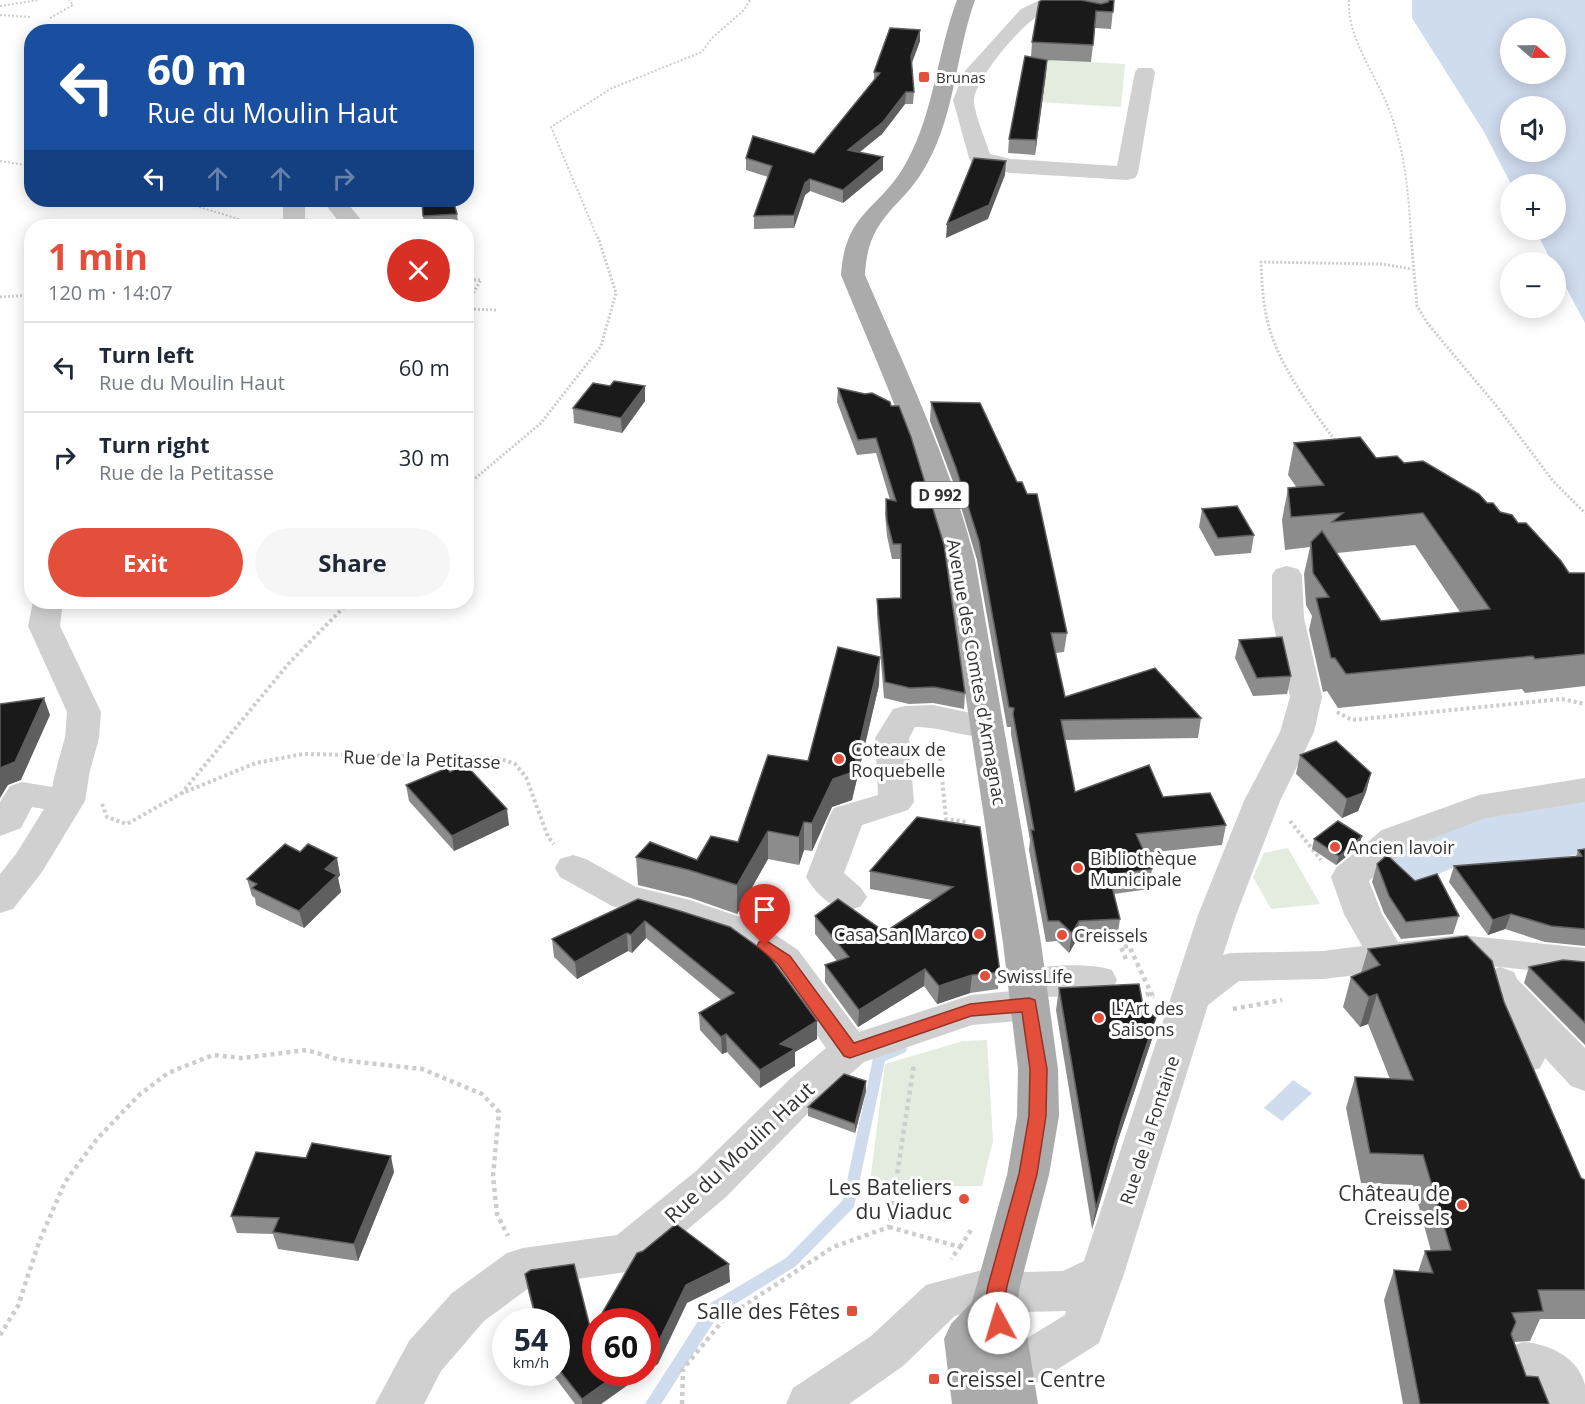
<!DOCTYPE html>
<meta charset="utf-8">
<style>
body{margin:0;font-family:"Open Sans",sans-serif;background:#f6f6f7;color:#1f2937;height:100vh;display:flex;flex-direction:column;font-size:22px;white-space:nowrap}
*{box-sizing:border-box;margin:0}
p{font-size:20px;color:#747a83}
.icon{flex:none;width:33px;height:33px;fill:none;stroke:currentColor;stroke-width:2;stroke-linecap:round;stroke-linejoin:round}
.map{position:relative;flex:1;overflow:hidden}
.side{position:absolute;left:24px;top:219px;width:450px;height:390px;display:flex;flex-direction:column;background:#fff;border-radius:24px;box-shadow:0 3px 15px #0003}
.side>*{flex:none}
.top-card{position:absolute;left:24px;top:24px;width:450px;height:183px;border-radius:24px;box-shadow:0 3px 15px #0003;background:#1a4fa0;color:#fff;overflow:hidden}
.needle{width:39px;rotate:110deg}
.tools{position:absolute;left:1500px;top:18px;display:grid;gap:12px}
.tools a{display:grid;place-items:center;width:66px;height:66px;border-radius:50%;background:#fff;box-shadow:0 3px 15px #0003;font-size:30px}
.speed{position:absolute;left:492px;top:1308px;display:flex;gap:12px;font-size:30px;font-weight:700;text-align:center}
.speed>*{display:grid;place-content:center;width:78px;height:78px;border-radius:50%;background:#fff;box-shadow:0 3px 15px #0003;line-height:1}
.speed small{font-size:15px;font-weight:400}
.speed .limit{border:9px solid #d22;background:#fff;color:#111}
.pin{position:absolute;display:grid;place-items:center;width:51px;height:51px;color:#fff;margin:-62px -26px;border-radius:50% 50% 50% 0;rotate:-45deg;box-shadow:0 0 6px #0007}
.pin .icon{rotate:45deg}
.me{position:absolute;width:66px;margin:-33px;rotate:354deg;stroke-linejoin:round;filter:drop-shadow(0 0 4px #0008)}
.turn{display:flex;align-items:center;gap:21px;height:126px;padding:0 24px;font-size:27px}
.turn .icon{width:78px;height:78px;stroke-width:2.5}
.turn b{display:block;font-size:42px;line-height:51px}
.lanes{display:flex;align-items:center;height:57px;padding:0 24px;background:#0003;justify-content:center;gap:30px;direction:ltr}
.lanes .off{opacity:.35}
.round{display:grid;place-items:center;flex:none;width:63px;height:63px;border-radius:32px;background:#f6f6f7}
.overview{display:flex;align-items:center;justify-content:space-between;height:102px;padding:0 24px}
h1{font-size:36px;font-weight:700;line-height:45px;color:#e44f3b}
.button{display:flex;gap:12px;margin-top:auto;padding:12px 24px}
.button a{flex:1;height:69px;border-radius:36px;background:#e44f3b;color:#fff;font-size:24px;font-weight:700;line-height:69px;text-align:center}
.button a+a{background:#f6f6f7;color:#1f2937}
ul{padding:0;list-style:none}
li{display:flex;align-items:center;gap:18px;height:90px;padding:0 24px;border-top:2px solid #e0e1e3}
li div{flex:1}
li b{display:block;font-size:22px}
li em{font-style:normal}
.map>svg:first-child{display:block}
</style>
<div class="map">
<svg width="1585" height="1404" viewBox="0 0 1585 1404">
<rect width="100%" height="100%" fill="#fff"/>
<g fill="#e3ecdf">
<path d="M1031 59 1125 64 1121 107 1021 101Z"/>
<path d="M1288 848 1320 904 1271 909 1253 877 1264 853Z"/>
<path d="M987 1040 993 1141 982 1186H939L870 1182 885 1064 963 1041Z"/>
</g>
<g fill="#cfdcee" fill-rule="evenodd">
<path d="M1412 0H1585V323L1556 269V262H1552L1535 230H1556V184H1511L1484 132 1412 18ZM1510 28H1556V74H1510ZM1510 106H1556V152H1510Z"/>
<path d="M1585 800V853L1475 874 1457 866 1410 886 1382 861 1468 816Z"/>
<path d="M1293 1080 1312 1093 1282 1121 1264 1108Z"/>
</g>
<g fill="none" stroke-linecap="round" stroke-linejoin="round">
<path fill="#cfdcee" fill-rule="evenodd" d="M901 1043 906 1044 907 1048 906 1052 885 1061 854 1207 796 1266 719 1314 661 1404H645L709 1304 786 1258 843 1200 873 1058 874 1054Z"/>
<g stroke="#cdcdcd" stroke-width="2" stroke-dasharray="2 2" stroke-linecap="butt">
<path d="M1349 0C1347 40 1377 75 1390 112 1405 152 1409 196 1411 239"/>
<path d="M0 6 39 0"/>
<path d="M0 15 30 17"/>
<path d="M50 18 73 5 69 0"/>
<path d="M0 161 32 166"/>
<path d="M176 200 262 226"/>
<path d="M598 239 551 127 612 88 702 52 712 38 744 10 750 0"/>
</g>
<g stroke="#cdcdcd" stroke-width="3" stroke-dasharray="2 2" stroke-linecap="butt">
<path d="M1411 237 1417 306 1428 324 1499 409 1553 481 1585 513"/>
<path d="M466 280H481L466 305"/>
<path d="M0 297 32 295"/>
<path d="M466 309 497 310"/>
<path d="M1337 443C1311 408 1281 369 1269 327 1263 306 1262 284 1261 262L1382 264 1412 269"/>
<path d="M466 486 541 423 601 346 616 293 598 237"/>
</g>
<g stroke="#cdcdcd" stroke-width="4" stroke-dasharray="3 3" stroke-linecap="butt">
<path d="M1337 712 1352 720 1562 699 1585 704"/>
<path d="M939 746 946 819 967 822"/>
<path d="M181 794 290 662 349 602"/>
<path d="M102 804 107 817 127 824 180 794 256 763 303 754 498 758 515 764 526 777 548 837 554 844"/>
<path d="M1290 821 1321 860"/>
</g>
<g stroke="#cdcdcd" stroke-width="4.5" stroke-dasharray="4 4" stroke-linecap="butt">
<path d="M1126 959 1121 947 1129 946 1153 997"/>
<path d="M1138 996 1147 994 1154 997"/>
<path d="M1233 1009 1282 1000"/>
<path d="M889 1227 960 1247 951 1259"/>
<path d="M960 1247 971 1230"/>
<path d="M0 1335 18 1306 39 1242 65 1182 97 1139 139 1095 168 1073 213 1055 242 1058 307 1050 340 1060 422 1069 482 1094 499 1112 493 1176 497 1214 508 1236"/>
<path d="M682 1404 683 1369 725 1318 833 1247 889 1227 914 1064"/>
</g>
<g fill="#d0d0d0" fill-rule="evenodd">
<path d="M1040 0H1063L1089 5 1091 9 1089 13C1076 16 1065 8 1052 9 1032 10 973 80 974 101 974 113 986 141 990 154L1011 159 1117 166 1135 72 1138 68H1152L1155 72 1138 173 1135 178 1127 180 1010 173 972 163 969 158 953 100 965 71 1021 9Z"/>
<rect x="283" y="200" width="22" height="26"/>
<path d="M322 200H345L366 226H342Z"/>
<path d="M1287 566 1298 569 1302 575 1304 618 1322 697 1314 732 1280 801 1236 915 1223 955 1231 953 1323 951 1362 946 1344 914 1331 877 1336 868 1382 830 1479 795 1585 778V802L1485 818 1408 848 1369 881 1382 914 1398 942 1460 935 1585 948V976L1500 967 1514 972 1517 979 1585 1048V1091L1571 1086 1545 1058 1540 1068 1526 1073 1512 1068 1495 1031 1481 982 1486 972 1500 967 1460 963 1323 979 1239 981 1208 1005 1124 1274 1099 1343 1025 1390 1008 1396 991 1390 985 1375 991 1360 1065 1315 1066 1311 1025 1312 997 1306 955 1316 903 1366 849 1404H786L793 1388 871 1336 926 1285 997 1266 1025 1272 1063 1271 1084 1261 1198 915 1244 801 1280 732 1290 697 1272 618V575L1276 569Z"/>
<path d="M33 602H63L60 626 101 712 99 738 94 746 82 749 70 746 65 738 67 712 28 626Z"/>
<path d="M933 705 999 719 1004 727 999 735C973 742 943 726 915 727L909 738 914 802 908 810 862 825 844 873 861 888 867 897 861 906C857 908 851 910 847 910 831 909 813 890 806 877L829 817 834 808 878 795 875 738 893 709 905 706Z"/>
<path d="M73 758 85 762 90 770 85 801 42 872 13 909 0 913V874L16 854 44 809 32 807 21 828 0 836V802L10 786 22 782 52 787 56 770 61 762Z"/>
<path d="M573 855 586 859 636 887 690 900 758 923 798 950 859 1032 971 995 1012 991 1008 983 1013 973C1039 965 1087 962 1112 970L1117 980 1112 990 1098 995 1044 997 1049 1005 1043 1016 1029 1020 972 1025 864 1062 820 1101 726 1197 643 1267 627 1272 533 1285 484 1321 441 1371 424 1404H375L409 1341 452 1293 507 1253 523 1248 617 1235 696 1171 792 1077 826 1048 770 970 732 943 682 926 612 906 560 877 555 868 560 859Z"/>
<path d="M1523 1342C1549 1344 1578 1357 1585 1385 1585 1390 1585 1398 1585 1404H1515L1500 1363 1507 1348Z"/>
</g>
<path fill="#ababab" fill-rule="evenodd" d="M957 0H975C956 53 955 113 928 162 903 210 868 213 865 275 905 368 950 462 975 560L1041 943 1058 1069 1059 1116 1049 1175 1020 1286 1016 1311 1027 1335 1038 1404H952L944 1339 951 1324 972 1302 1007 1175 1017 1116 1018 1069 1003 943 945 560C922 462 879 368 841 275 845 211 880 210 906 163 934 113 937 53 957 0Z"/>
<path stroke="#d0d0d0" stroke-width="33" d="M73 770 82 738"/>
</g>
<g fill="#8c8c8c" fill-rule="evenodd">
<path d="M1042 0H1114L1111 29 1095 28 1091 62 1046 60H1047L1046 74 1035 155 1008 153 1009 139 1031 57 1032 42Z"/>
<path d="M920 30V41L911 65 914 92 913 104H905L882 134 860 152 883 170 843 203 810 191 805 195 794 228 754 229V216L768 177 746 170V158L814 154 874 80V72Z"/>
<path d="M457 214 458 222 424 224 423 216Z"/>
<path d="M610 386H645V401L622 433 574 423 573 408Z"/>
<path d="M838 388 865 394 965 693 964 709 933 703 909 704 884 698 877 615V599L900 598V559H892L887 536 885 514 886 499 890 500 876 453 857 455 837 402Z"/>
<path d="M931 402 1067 633 1064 652 1056 653 1065 697 1201 718 1198 738 1065 740 1075 792 1163 797 1226 825 1222 845 1145 853 1152 869 1149 889 1114 894 1120 919 1117 940 1076 941 1069 953 1057 941 1046 942 1029 850 1030 840 1011 734V727H1007L977 560 955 487 930 421Z"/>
<path d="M1294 443 1404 463 1487 503 1518 523 1569 573H1585V686L1525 693 1522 689 1338 708 1327 691 1323 692 1309 630 1312 616 1306 605 1304 574 1310 547 1285 550 1282 520 1288 488H1297L1288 475ZM1415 545 1460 612 1381 621 1337 553Z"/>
<path d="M1202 509 1254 535 1251 553 1215 556 1199 527Z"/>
<path d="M1239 640 1291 676 1287 694 1253 696 1235 658Z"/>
<path d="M879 685 852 800 832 807 812 851 804 850 799 865 768 859 737 914 691 898 638 885 636 857 697 860 738 842 808 761Z"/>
<path d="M1300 755 1371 773 1366 792 1358 811 1342 818 1296 774Z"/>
<path d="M450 772 509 825 454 851 409 801 406 785Z"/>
<path d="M917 817 1000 972 998 989 970 993 937 1004 924 986 858 1027 825 982V965L837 961 815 934V916L885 932 932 900 870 889V871Z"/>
<path d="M1314 839 1359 846 1336 865 1312 849Z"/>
<path d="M1585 849V946L1545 942 1505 929 1488 935 1449 882 1454 866 1576 857 1578 850Z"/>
<path d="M1377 864 1415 881 1459 916 1453 934 1401 939 1384 913 1372 882Z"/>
<path d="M340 875 338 878 341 892 304 928 256 905 255 898 252 896 247 879Z"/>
<path d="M638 899 817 1021V1039L795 1052V1066L760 1088 727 1052 722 1054 700 1030 699 1013 721 1000 646 938 632 953 628 951 577 979 554 957 552 939Z"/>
<path d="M1368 949 1504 1002 1581 1178 1585 1180V1319H1540L1530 1341 1514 1342 1526 1376 1549 1404H1403L1384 1300 1394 1270 1418 1272 1425 1251H1431L1413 1185 1361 1183 1346 1108 1355 1077 1390 1079 1368 1024 1360 1027 1343 1007 1351 977 1361 973Z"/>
<path d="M1585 962V1045L1524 983 1529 967Z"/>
<path d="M1059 988 1144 1011 1152 1039 1118 1140 1092 1229 1056 1010Z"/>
<path d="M866 1091 855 1133 808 1116V1107Z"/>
<path d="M394 1172 358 1261 278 1249 273 1234 237 1233 231 1216Z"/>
<path d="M574 1264 591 1331 596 1323V1372H646L601 1404H575L551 1372H556V1322H536L528 1291 525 1274 531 1270Z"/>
</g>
<g fill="#5f5f5f">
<path d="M920 30V41L910 68 911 56Z"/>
<path d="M1047 60 1046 74 1035 155 1036 140Z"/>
<path d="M906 92 905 104 882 134 847 162 848 150Z"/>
<path d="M883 157V170L843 203V190Z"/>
<path d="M1006 161 1005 175 988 219 946 238 947 224Z"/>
<path d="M810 179V191L805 195 794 228V215L805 183Z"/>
<path d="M645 386V401L622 433 621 418Z"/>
<path d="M880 657 879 685 852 800 832 807 812 851V823Z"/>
<path d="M44 698 50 715 21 780 8 785 0 798V770Z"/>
<path d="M1371 773 1366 792 1358 811 1342 818 1347 799Z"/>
<path d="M507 809 509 825 454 851 452 836Z"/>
<path d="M804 822V850L799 865V837Z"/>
<path d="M768 831V859L737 914V885Z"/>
<path d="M1362 836 1359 846 1336 865 1339 856Z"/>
<path d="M337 858 340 875 338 878 341 892 304 928 299 911 325 869Z"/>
<path d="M1511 914 1505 929 1488 935 1493 920Z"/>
<path d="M645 921 646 938 632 953 631 935Z"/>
<path d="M1079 921 1076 941 1069 953 1072 933Z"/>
<path d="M627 933 628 951 577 979 575 962Z"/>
<path d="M925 969 924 986 858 1027 859 1010Z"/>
<path d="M972 975 970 993 937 1004 939 986Z"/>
<path d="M1377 994 1368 1024 1360 1027 1369 997Z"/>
<path d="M1156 1017 1152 1039 1118 1140 1092 1229 1096 1208 1122 1118Z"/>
<path d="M817 1021V1039L795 1052V1066L760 1088V1070L780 1044Z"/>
<path d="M726 1034 727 1052 722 1054 721 1037Z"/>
<path d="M866 1081V1091L855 1133V1124Z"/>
<path d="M391 1156 394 1172 358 1261 354 1244Z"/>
<path d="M729 1264 730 1282 687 1303 658 1364 646 1372V1354L686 1285Z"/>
<path d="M620 1372H646L601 1404H582V1399Z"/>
</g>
<g fill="#1a1a1a" stroke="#5f5f5f" stroke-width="1.5">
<path d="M1042 0H1081L1101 4 1108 2 1109 0H1114L1113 12 1096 11 1093 45 1032 42 1039 2Z"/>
<path d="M890 28 920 30 911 56 914 92H906L883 122 848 150 883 157 843 190 810 179 805 183 794 215 754 216 772 166 746 158 753 136 814 154 880 73 874 72Z"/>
<path d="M1025 56 1047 60 1036 140 1009 139Z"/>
<path d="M974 158 1006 161 989 205 947 224Z"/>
<path d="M422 200H453L457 214 423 216Z"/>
<path d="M614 381 645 386 621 418 573 408 593 383 610 386Z"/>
<path d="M838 388 865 394 872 393 890 402 891 406H899L911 437 944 545 965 693 934 687 910 688 885 682 877 599 901 598V544H893L887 521 886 499 896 501 876 438 858 440Z"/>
<path d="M931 402 980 403 1017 482H1022L1027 494H1037L1067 633H1051L1065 697 1155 668 1201 718 1061 720 1075 792 1149 765 1163 797 1210 793 1226 825 1136 834 1152 869 1109 875 1120 919 1079 921 1072 933 1059 921H1048L1031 830H1034L1013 714 1014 708 1009 707 979 541 956 468Z"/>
<path d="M1360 437 1376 458 1397 456 1404 463 1423 461 1479 494 1487 503H1493L1500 512 1512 515 1518 523H1526L1561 561 1569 573H1585V654L1535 659 1533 656 1346 674 1335 658H1331L1316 598 1329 597 1313 573 1311 542 1322 531 1381 621 1490 609 1423 513 1332 522 1343 513 1291 517 1288 488 1324 485 1294 443Z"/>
<path d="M1237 506 1254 535 1218 538 1202 509Z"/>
<path d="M1282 637 1291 676 1257 678 1239 640Z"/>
<path d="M838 647 880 657 853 772 833 779 812 823 804 822 799 837 768 831 737 885 689 870 636 857 650 842 697 860 711 836 738 842 768 755 808 761Z"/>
<path d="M44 698 15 762 2 767 0 770V704Z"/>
<path d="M1336 741 1371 773 1363 793 1347 799 1300 755Z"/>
<path d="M465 764 507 809 452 836 406 785 447 768 450 772Z"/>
<path d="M917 817 980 827 1000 972 972 975 939 986 925 969 859 1010 825 965 849 957 815 916 838 899 885 932 953 887 870 871Z"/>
<path d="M1338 821 1362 836 1339 856 1314 839Z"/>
<path d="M285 844 300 852 308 844 337 858 325 869 337 875 299 911 252 888 257 884 247 879Z"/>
<path d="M1585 849V929L1551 926 1511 914 1493 920 1454 866 1582 856 1578 850Z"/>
<path d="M1387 855 1415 881 1437 874 1459 916 1406 922 1389 896 1377 864Z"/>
<path d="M638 899 680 911 730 927 768 954 817 1021 780 1044 795 1049 760 1070 726 1034 721 1037 699 1013 734 993 645 921 631 935 627 933 575 962 552 939Z"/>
<path d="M1467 936 1492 961 1504 1002 1581 1178 1585 1180V1290H1538L1543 1311 1512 1313 1516 1322 1511 1334 1526 1376 1538 1377 1549 1404H1420L1394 1270 1433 1273 1425 1251 1451 1250 1423 1155 1370 1153 1355 1077 1413 1080 1377 994 1369 997 1351 977 1380 965 1368 949Z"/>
<path d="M1563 960 1585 962V1023L1529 967Z"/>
<path d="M1139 984 1144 1011 1156 1017 1122 1118 1096 1208 1059 988Z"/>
<path d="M844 1074 866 1081 855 1124 808 1107Z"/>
<path d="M312 1143 391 1156 354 1244 273 1232 279 1218 231 1216 256 1152 306 1158Z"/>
<path d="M676 1224 729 1264 686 1285 656 1347 646 1354V1322H597L637 1253 643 1251Z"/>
<path d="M574 1264 591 1331 596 1323V1372H620L582 1399 556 1366V1322H537L525 1274 531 1270Z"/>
</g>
<path fill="#e44f3b" stroke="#943326" stroke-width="1.5" d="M765 940 790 956 854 1043 970 1004 1029 998 1035 1000 1047 1069 1046 1116 1037 1174 1007 1286 1003 1311 1008 1323 1006 1329 999 1331 992 1329 984 1311 988 1286 1019 1174 1029 1116 1030 1069 1022 1012 971 1016 850 1058 844 1056 778 964 757 946 759 942Z"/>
<g fill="#e44f3b" stroke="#fff" stroke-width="2">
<rect x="918" y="71" width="12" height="12" rx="3"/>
<circle cx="839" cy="759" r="6"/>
<circle cx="1335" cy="847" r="6"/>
<circle cx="1078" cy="868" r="6"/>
<circle cx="979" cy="934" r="6"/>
<circle cx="1062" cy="935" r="6"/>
<circle cx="985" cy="976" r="6"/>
<circle cx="1099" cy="1018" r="6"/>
<circle cx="964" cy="1199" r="6"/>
<circle cx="1462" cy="1205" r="6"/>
<rect x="846" y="1305" width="12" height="12" rx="3"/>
<rect x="928" y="1373" width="12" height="12" rx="3"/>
</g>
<g text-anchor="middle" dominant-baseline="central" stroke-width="6" stroke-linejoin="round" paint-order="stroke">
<g font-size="15" fill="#333" stroke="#fff" text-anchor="start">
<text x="936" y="77">Brunas</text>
</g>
<rect fill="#fff" stroke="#707070" stroke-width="1.5" x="911.5" y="482" width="57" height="26" rx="4.5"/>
<g font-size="16" font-weight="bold" fill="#333">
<text x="940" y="495">D 992</text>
</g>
<g font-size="18" fill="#333" stroke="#fff">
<text transform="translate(977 672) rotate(80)">Avenue des Comtes d'Armagnac</text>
<text transform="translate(422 759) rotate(2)">Rue de la Petitasse</text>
<text transform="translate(1149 1130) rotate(-72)">Rue de la Fontaine</text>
</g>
<g font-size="18" fill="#333" stroke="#fff" text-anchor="start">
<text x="851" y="749">Coteaux de<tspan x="851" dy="21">Roquebelle</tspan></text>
<text x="1347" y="847">Ancien lavoir</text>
<text x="1090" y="858">Bibliothèque<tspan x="1090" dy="21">Municipale</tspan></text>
<text x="967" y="934" text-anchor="end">Casa San Marco</text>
<text x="1074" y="935">Creissels</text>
<text x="997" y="976">SwissLife</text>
<text x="1111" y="1008">L'Art des<tspan x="1111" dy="21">Saisons</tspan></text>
</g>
<g font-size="21" fill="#333" stroke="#fff">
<text transform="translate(739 1152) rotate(-43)">Rue du Moulin Haut</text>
</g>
<g font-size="21" fill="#333" stroke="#fff" text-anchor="end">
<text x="952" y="1187">Les Bateliers<tspan x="952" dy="24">du Viaduc</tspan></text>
<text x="1450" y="1193">Château de<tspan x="1450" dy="24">Creissels</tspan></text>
<text x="840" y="1311">Salle des Fêtes</text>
<text x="946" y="1379" text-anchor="start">Creissel - Centre</text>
</g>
</g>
</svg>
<div class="tools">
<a><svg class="needle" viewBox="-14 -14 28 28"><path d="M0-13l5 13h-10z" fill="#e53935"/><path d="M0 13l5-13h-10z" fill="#747a83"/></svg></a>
<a><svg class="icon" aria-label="sound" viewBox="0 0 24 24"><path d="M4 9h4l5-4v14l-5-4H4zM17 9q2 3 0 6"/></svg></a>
<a>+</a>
<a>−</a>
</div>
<div class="speed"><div>54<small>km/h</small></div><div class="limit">60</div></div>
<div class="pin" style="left:765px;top:946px;background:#d93025"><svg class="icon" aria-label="arrive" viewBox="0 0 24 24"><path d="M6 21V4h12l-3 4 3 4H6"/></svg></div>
<svg class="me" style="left:999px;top:1323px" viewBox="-20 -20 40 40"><circle r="19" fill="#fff"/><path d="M0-13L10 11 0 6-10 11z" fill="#e44f3b"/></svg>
<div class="top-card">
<div class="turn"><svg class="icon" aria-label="left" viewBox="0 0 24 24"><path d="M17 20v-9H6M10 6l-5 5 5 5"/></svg><div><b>60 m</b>Rue du Moulin Haut</div></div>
<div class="lanes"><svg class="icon" aria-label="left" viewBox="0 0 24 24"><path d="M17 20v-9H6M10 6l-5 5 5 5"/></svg><svg class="icon off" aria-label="ahead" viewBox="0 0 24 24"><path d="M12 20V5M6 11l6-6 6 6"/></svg><svg class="icon off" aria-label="ahead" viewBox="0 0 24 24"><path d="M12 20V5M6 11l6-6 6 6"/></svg><svg class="icon off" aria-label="right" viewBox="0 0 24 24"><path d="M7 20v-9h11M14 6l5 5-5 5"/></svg></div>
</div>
<section class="side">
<div class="overview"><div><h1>1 min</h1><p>120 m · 14:07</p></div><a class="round" style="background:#d93025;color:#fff"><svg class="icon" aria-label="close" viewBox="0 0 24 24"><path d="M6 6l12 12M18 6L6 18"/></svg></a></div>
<ul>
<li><svg class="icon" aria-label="left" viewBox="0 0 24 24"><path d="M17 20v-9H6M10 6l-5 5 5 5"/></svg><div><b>Turn left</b><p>Rue du Moulin Haut</p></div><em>60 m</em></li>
<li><svg class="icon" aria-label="right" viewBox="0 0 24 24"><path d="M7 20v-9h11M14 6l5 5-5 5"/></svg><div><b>Turn right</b><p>Rue de la Petitasse</p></div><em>30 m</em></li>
</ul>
<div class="button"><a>Exit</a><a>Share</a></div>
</section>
</div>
